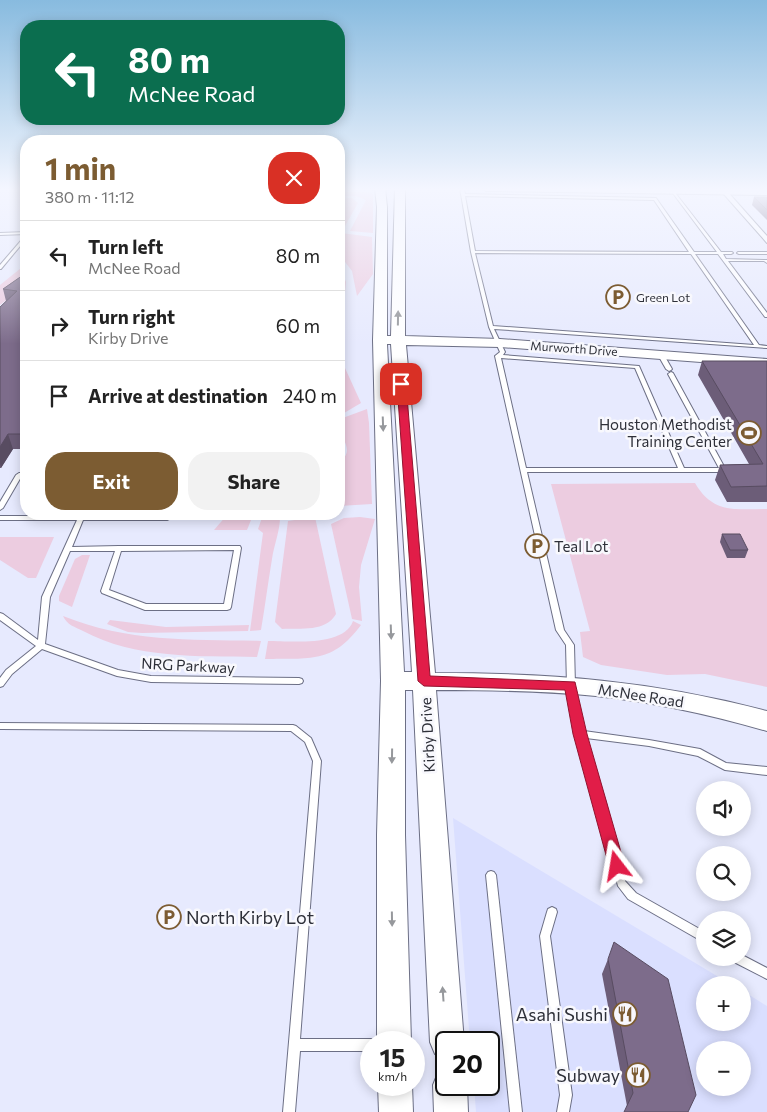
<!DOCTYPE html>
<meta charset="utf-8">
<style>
body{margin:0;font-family:Commissioner,sans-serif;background:#f2f2f2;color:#222;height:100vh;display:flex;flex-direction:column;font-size:19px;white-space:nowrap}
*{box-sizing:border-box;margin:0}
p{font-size:16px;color:#767676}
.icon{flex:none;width:28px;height:28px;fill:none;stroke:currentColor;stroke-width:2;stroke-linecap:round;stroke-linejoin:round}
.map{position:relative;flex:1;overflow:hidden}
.drawer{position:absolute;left:20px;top:135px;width:325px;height:385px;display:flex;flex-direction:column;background:#fff;border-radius:20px;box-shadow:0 2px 12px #0003}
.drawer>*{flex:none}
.guide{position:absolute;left:20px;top:20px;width:325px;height:105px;border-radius:20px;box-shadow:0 2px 12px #0003;background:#0b6e4f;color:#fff;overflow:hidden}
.fabs{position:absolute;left:696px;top:781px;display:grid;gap:10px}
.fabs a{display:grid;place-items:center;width:55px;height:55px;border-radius:50%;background:#fff;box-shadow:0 2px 12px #0003;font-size:25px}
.speed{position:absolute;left:360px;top:1031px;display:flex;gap:10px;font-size:25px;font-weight:700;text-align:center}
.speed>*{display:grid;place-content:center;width:65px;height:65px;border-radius:50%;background:#fff;box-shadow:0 2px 12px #0003;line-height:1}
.speed small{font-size:12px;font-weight:400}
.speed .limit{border:2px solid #111;border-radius:8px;background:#fff;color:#111}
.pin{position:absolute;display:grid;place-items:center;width:42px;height:42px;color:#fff;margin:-21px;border-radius:10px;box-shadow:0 2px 8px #0006}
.me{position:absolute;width:55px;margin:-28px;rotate:346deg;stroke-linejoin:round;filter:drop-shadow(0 0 4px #0008)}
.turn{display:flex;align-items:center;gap:18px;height:105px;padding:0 25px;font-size:22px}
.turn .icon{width:65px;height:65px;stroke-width:2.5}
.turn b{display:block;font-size:35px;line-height:42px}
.round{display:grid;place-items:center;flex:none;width:52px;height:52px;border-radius:20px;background:#f2f2f2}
.summary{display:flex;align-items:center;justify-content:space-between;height:85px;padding:0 25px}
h1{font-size:30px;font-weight:700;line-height:38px;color:#7c5c32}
.primary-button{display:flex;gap:10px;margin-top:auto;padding:10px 25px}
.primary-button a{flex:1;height:58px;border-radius:20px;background:#7c5c32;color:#fff;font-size:20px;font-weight:700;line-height:58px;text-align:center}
.primary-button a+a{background:#f2f2f2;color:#222}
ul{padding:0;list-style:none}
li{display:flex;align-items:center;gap:15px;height:70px;padding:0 25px;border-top:1px solid #e0e0e0}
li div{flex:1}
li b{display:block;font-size:19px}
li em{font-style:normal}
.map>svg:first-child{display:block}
</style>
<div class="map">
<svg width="767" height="1112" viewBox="0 0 767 1112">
<rect width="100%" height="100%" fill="#e7eafe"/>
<path fill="#dadfff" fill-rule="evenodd" d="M453 818 732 985H705V1022H742L743 991 767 1006V1112H476L474 1085H489V1042H470ZM705 1050H742V1088H705Z"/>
<g fill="#eccce0">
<path d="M339 192H366L373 194V233L350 231 366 200 356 196H339Z"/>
<path d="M339 198H352L358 203 341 233 372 237 373 274 357 296 352 271 339 254Z"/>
<path d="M26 264V285L0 305V285Z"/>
<path d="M339 265 346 282 344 303H339Z"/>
<path d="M339 352 343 353 345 368 361 403 339 416C339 403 342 393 342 381L339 379Z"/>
<path d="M367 409 369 423 372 504 339 506C339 494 338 482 339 470 340 454 355 459 341 434L344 426 340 419Z"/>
<path d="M695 483C713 514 735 509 767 509V687L705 674 667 675 601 665 583 657 580 632 590 631 551 484Z"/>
<path d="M277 514 280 517C280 531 274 545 272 559 268 583 265 606 261 630L250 631 263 533 258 529 263 515Z"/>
<path d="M227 515H253L247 530H214Z"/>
<path d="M315 517 336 614C326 632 301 628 282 629L275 622 288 521Z"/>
<path d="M360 517 375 519 361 565 359 587 362 621 352 619 331 524 344 518Z"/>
<path d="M0 537H54L36 578H28L0 560Z"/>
<path d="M82 555H90L72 607 59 601V596L75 559Z"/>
<path d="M63 616C130 643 191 639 261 641L257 657C199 656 135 659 83 631 75 627 67 625 63 616Z"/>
<path d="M110 620 166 627 249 625 248 631 142 633 128 632 107 624Z"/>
<path d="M353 621 361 625C332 664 310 658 265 659L268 641C291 641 344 647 353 621Z"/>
</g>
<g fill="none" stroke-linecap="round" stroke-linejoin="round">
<g stroke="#6c6f85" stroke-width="2">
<g id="lane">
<path d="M460 188H464L465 194 656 198 694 252H717L672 192 673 190 721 252H732L733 253 731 254H723L726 259 767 260V263L764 261H728L767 313V317H765L718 254H695L759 345 767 346V348L494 329 505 352 503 355 639 366 684 468H719L668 374 671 372 673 373 726 470 723 472H527L564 630 574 645 575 686 584 731 649 740 700 749 726 763 767 767V775L725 770 698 756 649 746 586 738 606 803 625 881 636 893 705 932V943L628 899 618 886 596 803 576 734 567 686 566 645 556 630 495 356 500 352 489 327 471 252ZM465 196 654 200 689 252 475 251ZM475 253 691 254 754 345 493 326ZM501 358 635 368 678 468H526Z"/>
<path d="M26 232V234L0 235V233Z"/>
<path d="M25 236H26V239L1 269H0V265Z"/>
<path d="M738 252H767V254H739L737 253Z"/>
<path d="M661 353 664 355 672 369 671 370 669 371 666 369 658 355Z"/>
<path d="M19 473H26V477H21L3 508 0 510V502L16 475Z"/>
<path d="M80 514H86L85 516H164L165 514H171L169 519 167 520H83L72 547 119 546H240L241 548 231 607 230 609 227 610H145L102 593 101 591 115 551H70L50 597 45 644 118 670 151 676 299 678 302 679 303 681 302 683 299 684 151 682 117 676 42 649 12 674 3 686 0 687V678L6 670 36 646 0 620V613L3 614 38 640 42 597 77 520H0V516H79ZM234 550 224 604H146L109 590 121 551Z"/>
<path d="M0 723 293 725 296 726 311 738 321 761 300 1039H371L375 1041 376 1042H371V1051H300L295 1112H283L313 761 305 742 291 731 0 729Z"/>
<path d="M491 871 494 872 496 875 522 1112H510L486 875 488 872Z"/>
<path d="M552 907 556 909 557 912 550 936 572 1095 569 1112H557L560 1095 540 936 547 912 548 909Z"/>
<path d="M742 955 767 968V979L734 962 733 958H742Z"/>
</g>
</g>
<g stroke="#6c6f85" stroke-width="2">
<path id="street" d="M722 190H726L767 236V243L722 192Z"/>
</g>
<g stroke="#6c6f85" stroke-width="2">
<g id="secondary">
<path d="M375 188H385L387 207V336H391L395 188H405V336L500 339 767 359V367L500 347 406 345 435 673C553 673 653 681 767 711V731C711 715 654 702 596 696 543 691 490 690 436 690L464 1042H446V1058L435 1054 430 1042 413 690H405V835L411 1042H377V835L381 681 373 340 377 207ZM387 344H391L412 672H404Z"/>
<path d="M481 188 767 189V195L486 191Z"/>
<path d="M446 1069V1085H467L468 1112H434L433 1085 438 1073Z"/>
<path d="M378 1085H412L413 1112H379Z"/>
</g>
</g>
<use href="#lane" fill="#fff" fill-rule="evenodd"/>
<use href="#street" fill="#fff" fill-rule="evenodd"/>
<use href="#secondary" fill="#fff" fill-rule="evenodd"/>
</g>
<g fill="#6c5d78">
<path d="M754 197H767V220L752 205Z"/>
<path d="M26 273V449H13L1 468H0V307L6 301 3 289Z"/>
<path d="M702 361H767V502H727L715 480 720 465 749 464 698 375Z"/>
<path d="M722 534 748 550 745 558H727L720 542Z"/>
<path d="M608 959 688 1112 627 1106 602 974Z"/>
</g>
<path fill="#584c61" d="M8 434 13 449 1 468 0 464V447Z"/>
<g fill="#7d6c8b" stroke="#584c61">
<path d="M754 197H767V210Z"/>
<path d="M26 273V434H8L0 447V307L17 291 3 289Z"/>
<path d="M702 361H767V486L731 487 720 465 763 464Z"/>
<path d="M722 534H740L748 550H730Z"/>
<path d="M614 942 668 979 696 1095 688 1112H624L633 1093 608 959Z"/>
</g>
<defs><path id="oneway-solid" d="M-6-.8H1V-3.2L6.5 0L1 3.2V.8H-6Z" transform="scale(1.25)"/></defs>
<g fill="#96989c">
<use href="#oneway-solid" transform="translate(398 318) rotate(-89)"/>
<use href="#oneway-solid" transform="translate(383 424) rotate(88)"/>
<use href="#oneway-solid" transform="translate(391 632) rotate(88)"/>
<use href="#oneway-solid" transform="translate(392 756) rotate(91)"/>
<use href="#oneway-solid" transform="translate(392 919) rotate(89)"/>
<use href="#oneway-solid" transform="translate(443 994) rotate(-94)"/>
</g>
<linearGradient id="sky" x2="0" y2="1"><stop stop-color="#88bbdf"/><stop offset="0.55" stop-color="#f4f6ff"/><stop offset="1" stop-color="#f4f6ff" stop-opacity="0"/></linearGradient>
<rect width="767" height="344" fill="url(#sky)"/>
<path fill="#e11d48" stroke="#92132f" d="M401 381 406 384 430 676 575 682 587 734 625 866 623 871 617 873 611 871 609 866 573 734 565 690 424 686 418 681 397 384Z"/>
<defs>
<g id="parking-ring" transform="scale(1.25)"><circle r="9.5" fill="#f8f8fd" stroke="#7c5c32" stroke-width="1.5"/><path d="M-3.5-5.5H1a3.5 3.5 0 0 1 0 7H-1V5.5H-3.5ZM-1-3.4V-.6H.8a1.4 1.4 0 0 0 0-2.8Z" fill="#7c5c32"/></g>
<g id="stadium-ring" transform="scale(1.25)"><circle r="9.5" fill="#f8f8fd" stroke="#7c5c32" stroke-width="1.5"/><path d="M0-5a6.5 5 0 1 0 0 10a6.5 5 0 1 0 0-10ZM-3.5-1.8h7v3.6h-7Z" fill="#7c5c32"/></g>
<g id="restaurant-ring" transform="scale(1.25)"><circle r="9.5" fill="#f8f8fd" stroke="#7c5c32" stroke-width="1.5"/><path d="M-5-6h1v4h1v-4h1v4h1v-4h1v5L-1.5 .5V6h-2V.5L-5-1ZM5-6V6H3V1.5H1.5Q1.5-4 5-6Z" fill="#7c5c32"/></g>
</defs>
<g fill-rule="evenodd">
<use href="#parking-ring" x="618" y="297"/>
<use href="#stadium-ring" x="749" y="433"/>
<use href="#parking-ring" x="537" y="546"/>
<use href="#parking-ring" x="169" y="917"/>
<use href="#restaurant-ring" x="625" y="1014"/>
<use href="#restaurant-ring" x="638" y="1075"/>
</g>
<g text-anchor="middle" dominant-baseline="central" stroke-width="5" stroke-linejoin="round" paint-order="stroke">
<g font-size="12" fill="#2e3039" stroke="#f8f8fd" text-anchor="start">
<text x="636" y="297">Green Lot</text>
</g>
<g font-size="12" fill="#2e3039" stroke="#f8f8fd">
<text transform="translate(574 348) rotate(4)">Murworth Drive</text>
</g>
<g font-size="15" fill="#2e3039" stroke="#f8f8fd" text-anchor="end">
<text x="732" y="424">Houston Methodist<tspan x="732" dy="17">Training Center</tspan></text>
<text x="554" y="546" text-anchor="start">Teal Lot</text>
</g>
<g font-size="15" fill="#2e3039" stroke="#f8f8fd">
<text transform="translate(188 665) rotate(3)">NRG Parkway</text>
<text transform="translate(641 695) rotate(9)">McNee Road</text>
<text transform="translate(427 735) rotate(-93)">Kirby Drive</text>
</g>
<g font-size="18" fill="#2e3039" stroke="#f8f8fd" text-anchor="end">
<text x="186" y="917" text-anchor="start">North Kirby Lot</text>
<text x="608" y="1014">Asahi Sushi</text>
<text x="620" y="1075">Subway</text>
</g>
</g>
</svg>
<div class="fabs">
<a><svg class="icon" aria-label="sound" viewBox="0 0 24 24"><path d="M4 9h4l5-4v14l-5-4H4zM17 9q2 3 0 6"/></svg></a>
<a><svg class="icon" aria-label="search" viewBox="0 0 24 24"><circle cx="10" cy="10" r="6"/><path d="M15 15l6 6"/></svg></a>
<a><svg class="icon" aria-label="layers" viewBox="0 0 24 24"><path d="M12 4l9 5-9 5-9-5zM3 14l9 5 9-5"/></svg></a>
<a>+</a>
<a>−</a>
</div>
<div class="speed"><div>15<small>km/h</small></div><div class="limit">20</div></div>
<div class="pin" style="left:401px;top:384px;background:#d93025"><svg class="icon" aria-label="arrive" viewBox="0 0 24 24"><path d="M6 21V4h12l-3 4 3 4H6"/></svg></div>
<svg class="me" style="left:617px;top:866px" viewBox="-20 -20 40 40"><path d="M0-17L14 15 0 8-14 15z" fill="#e11d48" stroke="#fff" stroke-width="4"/></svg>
<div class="guide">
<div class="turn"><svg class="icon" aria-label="left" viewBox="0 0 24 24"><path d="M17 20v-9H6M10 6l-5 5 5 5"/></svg><div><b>80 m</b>McNee Road</div></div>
</div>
<section class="drawer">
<div class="summary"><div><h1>1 min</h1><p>380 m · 11:12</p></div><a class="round" style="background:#d93025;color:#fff"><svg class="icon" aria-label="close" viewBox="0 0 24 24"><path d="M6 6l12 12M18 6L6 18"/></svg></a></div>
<ul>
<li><svg class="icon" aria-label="left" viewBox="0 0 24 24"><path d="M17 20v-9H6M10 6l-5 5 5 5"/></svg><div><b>Turn left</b><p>McNee Road</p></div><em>80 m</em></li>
<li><svg class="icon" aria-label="right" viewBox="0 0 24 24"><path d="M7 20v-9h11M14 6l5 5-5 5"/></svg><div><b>Turn right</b><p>Kirby Drive</p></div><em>60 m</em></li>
<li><svg class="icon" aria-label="arrive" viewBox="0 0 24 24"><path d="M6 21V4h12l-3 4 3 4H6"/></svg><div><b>Arrive at destination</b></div><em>240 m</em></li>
</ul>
<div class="primary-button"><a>Exit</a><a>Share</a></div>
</section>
</div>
